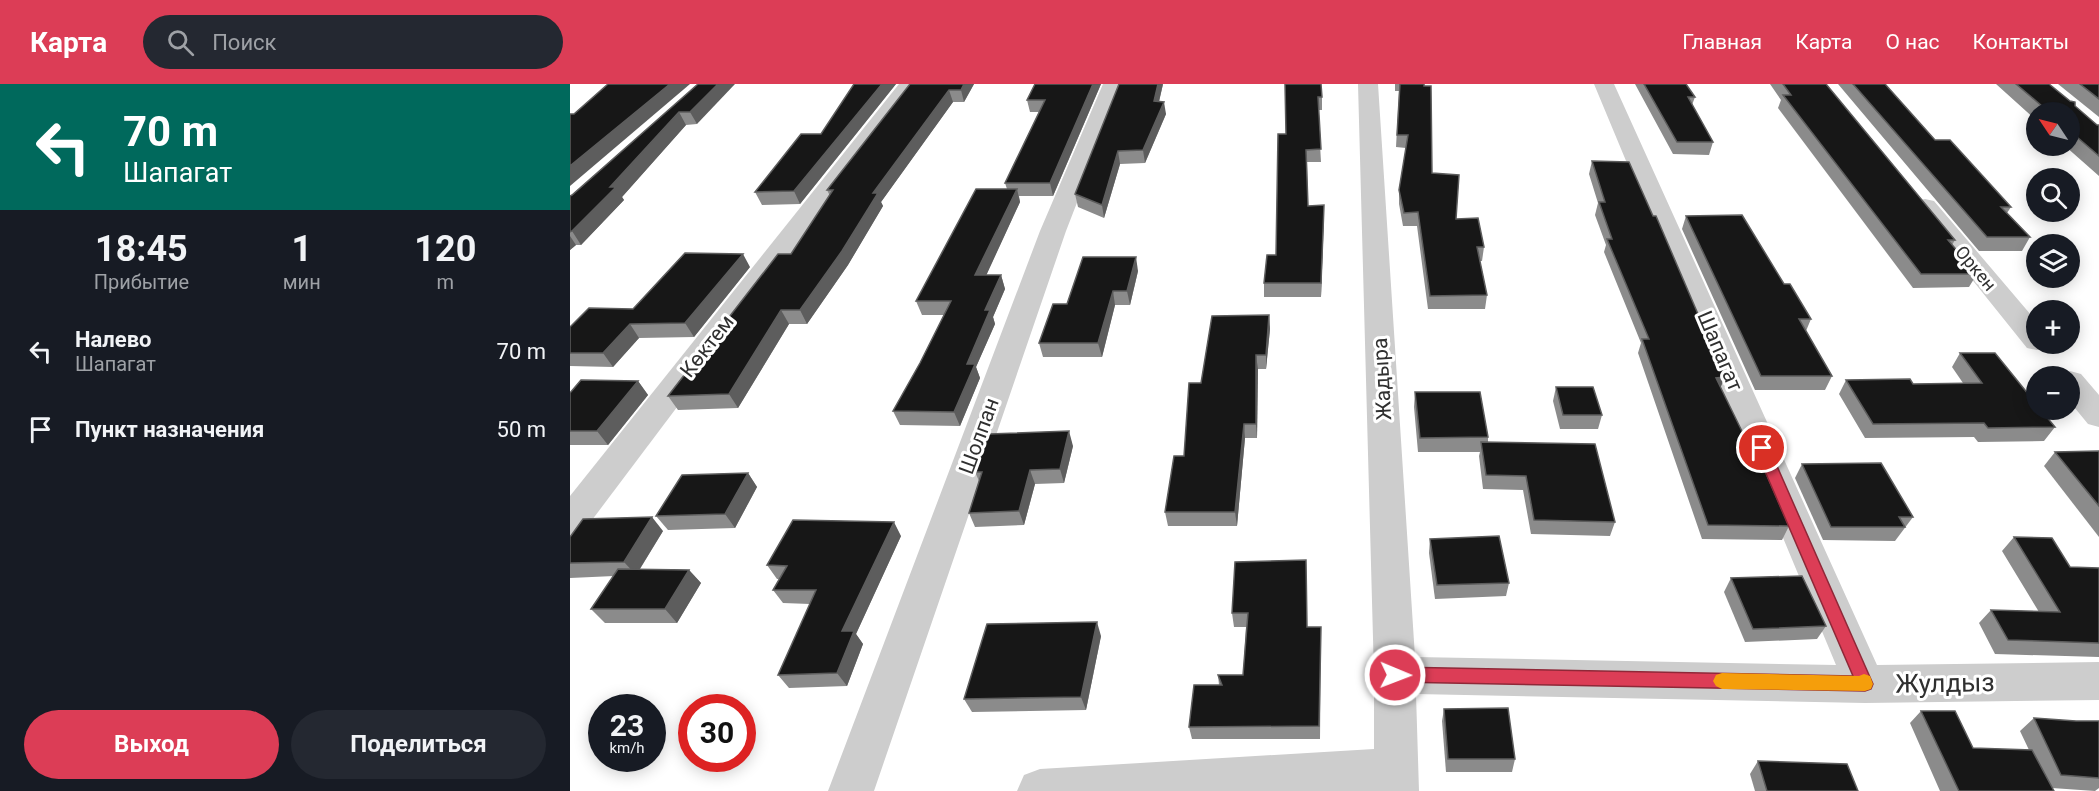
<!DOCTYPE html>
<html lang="ru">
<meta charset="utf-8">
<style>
body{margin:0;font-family:Roboto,sans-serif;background:#242831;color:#f1f3f6;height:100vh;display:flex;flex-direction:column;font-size:22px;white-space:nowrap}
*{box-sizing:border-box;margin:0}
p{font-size:20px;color:#9ea1a6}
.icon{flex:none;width:33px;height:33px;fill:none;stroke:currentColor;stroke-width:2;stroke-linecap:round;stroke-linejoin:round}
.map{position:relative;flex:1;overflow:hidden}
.panel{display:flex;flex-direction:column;background:#171b24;width:570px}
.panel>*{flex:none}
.guide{background:#00695c;color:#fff;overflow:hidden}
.needle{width:39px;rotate:305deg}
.buttons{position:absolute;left:1456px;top:18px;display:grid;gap:12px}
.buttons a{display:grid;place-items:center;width:54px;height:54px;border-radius:50%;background:#171b24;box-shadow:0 3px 15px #0003;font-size:30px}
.speed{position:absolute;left:18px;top:610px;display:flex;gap:12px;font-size:30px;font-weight:700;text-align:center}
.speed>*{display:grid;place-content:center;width:78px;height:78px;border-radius:50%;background:#171b24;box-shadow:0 3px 15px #0003;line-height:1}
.speed small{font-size:15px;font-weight:400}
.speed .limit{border:9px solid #d22;background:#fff;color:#111}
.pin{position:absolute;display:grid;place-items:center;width:51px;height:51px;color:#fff;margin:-26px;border:3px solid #fff;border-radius:50%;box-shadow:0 2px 6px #0007}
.me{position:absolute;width:66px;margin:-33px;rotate:91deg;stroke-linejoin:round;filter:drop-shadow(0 0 4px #0008)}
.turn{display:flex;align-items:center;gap:21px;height:126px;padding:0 24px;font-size:27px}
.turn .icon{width:78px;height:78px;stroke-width:2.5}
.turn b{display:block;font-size:42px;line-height:51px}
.eta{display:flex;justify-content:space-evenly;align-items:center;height:102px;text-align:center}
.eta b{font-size:36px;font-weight:700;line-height:42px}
.button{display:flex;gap:12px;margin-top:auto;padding:12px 24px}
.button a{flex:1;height:69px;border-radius:36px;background:#dc3d56;color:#fff;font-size:24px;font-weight:700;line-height:69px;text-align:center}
.button a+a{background:#242831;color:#f1f3f6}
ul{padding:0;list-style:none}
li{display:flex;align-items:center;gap:18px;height:78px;padding:0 24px}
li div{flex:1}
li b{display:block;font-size:22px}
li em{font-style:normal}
header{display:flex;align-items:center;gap:36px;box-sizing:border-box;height:84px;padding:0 30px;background:#dc3d56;color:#fff}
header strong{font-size:28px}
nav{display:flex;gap:33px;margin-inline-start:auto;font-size:21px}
.search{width:420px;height:54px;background:#242831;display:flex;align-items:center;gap:15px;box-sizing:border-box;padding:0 21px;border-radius:33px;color:#9ea1a6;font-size:22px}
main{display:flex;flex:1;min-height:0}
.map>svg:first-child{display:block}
</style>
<header>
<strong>Карта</strong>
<div class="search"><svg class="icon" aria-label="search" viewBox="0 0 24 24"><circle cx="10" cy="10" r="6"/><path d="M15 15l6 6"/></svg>Поиск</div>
<nav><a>Главная</a><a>Карта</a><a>О нас</a><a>Контакты</a></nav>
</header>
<main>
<section class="panel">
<div class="guide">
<div class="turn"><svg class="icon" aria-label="left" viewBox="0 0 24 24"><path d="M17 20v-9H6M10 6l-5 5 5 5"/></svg><div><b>70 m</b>Шапагат</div></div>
</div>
<div class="eta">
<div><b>18:45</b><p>Прибытие</p></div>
<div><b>1</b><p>мин</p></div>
<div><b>120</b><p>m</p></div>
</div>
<ul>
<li><svg class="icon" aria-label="left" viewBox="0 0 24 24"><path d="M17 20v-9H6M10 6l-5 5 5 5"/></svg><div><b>Налево</b><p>Шапагат</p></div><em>70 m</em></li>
<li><svg class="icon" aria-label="arrive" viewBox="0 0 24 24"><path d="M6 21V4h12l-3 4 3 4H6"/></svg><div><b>Пункт назначения</b></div><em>50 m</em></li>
</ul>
<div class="button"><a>Выход</a><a>Поделиться</a></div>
</section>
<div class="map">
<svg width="1529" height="707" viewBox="0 0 1529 707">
<rect width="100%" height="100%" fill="#fff"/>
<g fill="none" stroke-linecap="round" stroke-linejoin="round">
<g fill="#cdcdcd" fill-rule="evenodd">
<path d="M329 0H350L13 448 0 452V412Z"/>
<path d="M533 0H553L496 147 304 707H258L470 147Z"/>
<path d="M788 0H808L845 573 1266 581 1024 0H1044L1307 581 1529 578V616L1295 619 846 610 849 707H447L454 691 470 685 804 665V591Z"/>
<path d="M1355 115 1364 117 1467 238V260H1480L1477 264 1467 266 1457 264 1343 122 1346 117Z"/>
<path d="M1500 287 1511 290 1529 311V343L1518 340 1500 318V292H1487L1489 290Z"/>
</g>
</g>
<g fill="#8b8b8b">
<path d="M128 0 127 40 116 41 52 113 54 116 11 161H6L0 166V112L2 111Z"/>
<path d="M284 0H326L230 120 192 121 185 108 251 50Z"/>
<path d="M340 0H404L394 18H383L311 118 313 122 278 181 237 240H219L168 324 108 326 98 312 221 170 260 112 257 106Z"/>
<path d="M465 0H531L483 112H449L450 118 416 191H431L435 205 423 233 425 240 406 283 410 294 390 342 330 341 323 327 350 279 374 231H352L346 217 437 105 435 99 469 28H460L457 16Z"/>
<path d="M593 0 589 18 596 30 575 79 550 80 534 134 508 123 505 110Z"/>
<path d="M715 0 752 13V26H748L751 78H737L738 122 754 121 751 213H694V199L706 171 716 50Z"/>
<path d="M825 0H854L862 89 886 135 914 163 912 177H910L917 211 915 225H858L847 142H833L829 120V106L836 64 826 63 829 7H825Z"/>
<path d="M1065 0H1116L1125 13 1122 21 1143 58 1139 71 1103 70Z"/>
<path d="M1200 0H1256L1385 156 1382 161 1407 190 1399 203 1343 204 1208 24 1211 16Z"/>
<path d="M1268 0H1315L1365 56 1441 123 1437 129 1460 153 1452 167H1409Z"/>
<path d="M1426 0H1479L1527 41H1529V92L1495 62H1500V28H1467V37Z"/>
<path d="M1488 0H1529V33Z"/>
<path d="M1022 77 1155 293 1150 304 1219 442 1212 456 1132 455 1068 269 1071 259 1034 168 1036 161 1025 131 1028 119 1019 90Z"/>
<path d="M1116 132 1214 200 1241 235 1236 247 1262 292 1255 306H1185L1112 145Z"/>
<path d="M180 183 124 253 69 254 43 283 0 282V243L63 225Z"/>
<path d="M568 187 560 221H545L532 273H473L469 259 497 220Z"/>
<path d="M699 231 700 245 696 285H688L687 354H675L667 442H598L595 428 614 372 631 299Z"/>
<path d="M1390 269 1485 343 1474 357 1408 358 1404 353 1295 354 1269 310 1276 296 1343 300 1393 299 1382 283Z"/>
<path d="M68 297 78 311 38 361H0V309Z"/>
<path d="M986 303 1032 331 1028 345H990L983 317Z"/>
<path d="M845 308 918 353V358L1045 438 1040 452 961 450 953 406 913 405 909 372 910 368H848L844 323Z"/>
<path d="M503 362 494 399 465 400 454 441 405 443 399 429 409 397 405 388Z"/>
<path d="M1529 367V453L1474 382 1485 368Z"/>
<path d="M1232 380 1343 433 1325 457 1253 456 1225 394Z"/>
<path d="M178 389 187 403 165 444 98 446 86 432Z"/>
<path d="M93 447 70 485 119 486 131 499 107 539H35L21 525 44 492 0 494V453Z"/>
<path d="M331 452 286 550 293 560 277 602 219 604 208 591 240 520 213 519 203 506 209 495H207L197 481Z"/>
<path d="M1444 453 1500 483 1529 484V573L1425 570 1409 539 1421 526 1469 528 1432 467Z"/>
<path d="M860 455 939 499 936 512 865 515 859 469Z"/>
<path d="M665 478 737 543 751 556 750 655H622L619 643 649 601 648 591H673L676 543H664L662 529Z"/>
<path d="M1161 494 1256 542 1247 555 1175 558 1154 508Z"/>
<path d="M531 552 516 626 402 628 394 615Z"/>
<path d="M874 625 945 675 942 688H876L872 637Z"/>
<path d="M1351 627 1403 664 1459 666 1450 647 1464 634 1506 637H1529V704L1525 707 1482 704 1484 707H1370L1340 639Z"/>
<path d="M1188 677 1288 707H1185L1180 690Z"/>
</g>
<g fill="#5d5d5d">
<path d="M100 0H120L0 102V82Z"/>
<path d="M148 0H165L127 40 120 28Z"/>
<path d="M312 0H326L230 120 224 107Z"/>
<path d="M394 0H404L394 18 391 6Z"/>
<path d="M523 0H531L483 112 480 99Z"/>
<path d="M588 0H593L586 30 584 17Z"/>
<path d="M379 6 383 18 311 118 313 122 278 181 237 240 230 226 303 109Z"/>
<path d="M594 18 596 30 575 79 573 66Z"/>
<path d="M109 28 116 41 52 113 54 116 11 161 2 147 40 103Z"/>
<path d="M548 67 550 80 534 134 532 121Z"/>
<path d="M447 105 450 118 410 205 405 191Z"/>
<path d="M754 121V134L751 213V199Z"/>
<path d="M0 152 6 161 0 166Z"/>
<path d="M173 170 180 183 124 253 115 239Z"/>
<path d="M566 173 568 187 560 221 557 207Z"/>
<path d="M431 191 435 205 423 233 425 240 406 283 410 294 390 342 384 328 397 280 415 226Z"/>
<path d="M543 207 545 221 532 273 528 259Z"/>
<path d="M211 226 219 240 168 324 159 310Z"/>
<path d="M699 231 700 245 696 285V271Z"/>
<path d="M60 240 69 254 43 283 33 269Z"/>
<path d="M686 271 688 285 687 354 686 340Z"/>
<path d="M1155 293 1149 307 1146 294Z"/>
<path d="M68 297 78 311 38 361 27 347Z"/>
<path d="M674 340 675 354 667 442 665 428Z"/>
<path d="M499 347 503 362 494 399 490 385Z"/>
<path d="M460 386 465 400 454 441 449 427Z"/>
<path d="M178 389 187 403 165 444 155 430Z"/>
<path d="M82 433 93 447 66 491 54 478Z"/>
<path d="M324 438 331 452 286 550 293 560 277 602 267 589 272 547Z"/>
<path d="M119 486 131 499 107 539 95 525Z"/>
<path d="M527 538 531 552 516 626 511 613Z"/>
</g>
<g fill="#171717" stroke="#5d5d5d" stroke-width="1.5">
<path d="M38 0H100L0 82V30H4Z"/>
<path d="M128 0H148L120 28H109L40 103H46L2 147 0 148V112L2 111Z"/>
<path d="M284 0H312L224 107 185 108 231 50H251Z"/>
<path d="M340 0H394L391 6H379L303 109H308L272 167 230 226H211L159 310 98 312 208 170H221L263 106H257Z"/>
<path d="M465 0H523L480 99H435L475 16H457Z"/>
<path d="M549 0H588L584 17 594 18 573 66 548 67 532 121 505 110Z"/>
<path d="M715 0H751L752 13H748L751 65 736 66 738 122 754 121 751 199H694L697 171H706L708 50H716Z"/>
<path d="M830 0H854V2H861L862 89 889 91 886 135 908 134 914 163H907L917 211 860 212 848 128 834 129 829 106 838 51H827Z"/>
<path d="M1074 0H1116L1125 13H1118L1143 58H1107Z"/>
<path d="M1213 0H1256L1385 156H1378L1407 190H1351L1213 11H1221Z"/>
<path d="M1283 0H1315L1365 56H1380L1441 123H1431L1460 153H1417Z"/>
<path d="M1446 0H1479L1500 17 1505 18V22L1527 41H1529V72L1500 47V28H1479Z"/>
<path d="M1510 0H1529V15Z"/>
<path d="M1022 77 1059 78 1083 132H1086L1155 293 1146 294 1188 380H1192L1219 442 1138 441 1072 255H1079L1037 155H1042L1029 118H1035Z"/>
<path d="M406 105H447L405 191H431L415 226H420L397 280H405L384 328 323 327 350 279 381 217H346Z"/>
<path d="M1172 131 1214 200H1220L1241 235H1229L1262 292H1191L1116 132Z"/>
<path d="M115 169 173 170 115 239 60 240 33 269H0V243L19 224 63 225Z"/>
<path d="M513 173H566L557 207H543L528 259H469L483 220H497Z"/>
<path d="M699 231 696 271H686V340H674L665 428H595L604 372H614L619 299H631L642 232Z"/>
<path d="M1390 269H1425L1467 321V326H1471L1485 343 1418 344 1414 339 1303 340 1276 296 1340 295 1343 300 1412 299Z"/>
<path d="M11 296 68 297 27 347H0V309Z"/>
<path d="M986 303H1023L1032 331H993Z"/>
<path d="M845 308H910L918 353 850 354Z"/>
<path d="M499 347 490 385 460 386 449 427 399 429 412 388H405L419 350Z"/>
<path d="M911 358 1025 360 1045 438 964 436 956 392 916 391Z"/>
<path d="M1529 367V422L1485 368Z"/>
<path d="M1311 379 1343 433H1329L1335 443H1261L1232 380Z"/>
<path d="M178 389 155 430 86 432 112 391Z"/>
<path d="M82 433 54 478 0 479V453L13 435Z"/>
<path d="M223 436 324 438 272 547H284L267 589 208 591 246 506H203L217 482 197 481Z"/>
<path d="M929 452 939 499 867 501 860 455Z"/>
<path d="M1444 453 1482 454 1500 483 1529 484V559L1438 556 1421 526 1490 528Z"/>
<path d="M736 476 737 543H751L749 642 619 643 624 601H652L648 591H673L678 529H662L665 478Z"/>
<path d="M48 485 119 486 95 525H21Z"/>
<path d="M1232 492 1256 542 1183 545 1161 494Z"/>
<path d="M527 538 511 613 394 615 417 540Z"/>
<path d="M938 624 945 675H878L874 625Z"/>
<path d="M1351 627H1385L1403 664 1462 666 1484 707H1389Z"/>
<path d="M1464 634 1506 637H1529V694L1491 691Z"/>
<path d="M1188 677 1277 680 1288 707H1197Z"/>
</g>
<path fill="#dc3d56" stroke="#8f2838" stroke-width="1.5" d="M1192 359 1199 364 1303 600 1301 605 1295 607 825 598 819 596 816 591 819 585 825 583 1283 592 1185 364Z"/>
<path fill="#f59e0b" d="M1152 589 1289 592 1294 590 1300 592 1303 600 1301 605 1295 607 1152 605 1146 602 1143 597 1146 591Z"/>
<g text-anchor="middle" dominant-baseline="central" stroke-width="6" stroke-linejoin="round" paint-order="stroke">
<g font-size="18" fill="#303030" stroke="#fff">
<text transform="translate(1406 184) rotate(50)">Оркен</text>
</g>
<g font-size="21" fill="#303030" stroke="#fff">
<text transform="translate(137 262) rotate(-52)">Көктем</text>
<text transform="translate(1150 267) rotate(67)">Шапагат</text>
<text transform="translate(812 295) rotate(-93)">Жадыра</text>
<text transform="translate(409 352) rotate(-70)">Шолпан</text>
</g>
<g font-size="26" fill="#303030" stroke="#fff">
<text transform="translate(1375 599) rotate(-1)">Жулдыз</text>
</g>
</g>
</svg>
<div class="buttons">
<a><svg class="needle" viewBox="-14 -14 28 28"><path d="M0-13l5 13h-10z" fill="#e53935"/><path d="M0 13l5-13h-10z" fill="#9ea1a6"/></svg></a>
<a><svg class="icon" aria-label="search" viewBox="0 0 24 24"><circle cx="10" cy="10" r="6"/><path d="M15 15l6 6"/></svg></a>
<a><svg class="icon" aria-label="layers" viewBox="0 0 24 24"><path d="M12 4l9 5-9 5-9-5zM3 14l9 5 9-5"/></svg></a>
<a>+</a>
<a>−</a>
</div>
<div class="speed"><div>23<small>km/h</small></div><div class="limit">30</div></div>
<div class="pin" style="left:1192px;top:364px;background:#d93025"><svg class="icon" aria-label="arrive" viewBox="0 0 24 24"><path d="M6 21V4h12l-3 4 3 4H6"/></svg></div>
<svg class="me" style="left:825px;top:591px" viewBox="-20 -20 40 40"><circle r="17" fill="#dc3d56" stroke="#fff" stroke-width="3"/><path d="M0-11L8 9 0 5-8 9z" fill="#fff"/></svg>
</div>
</main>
